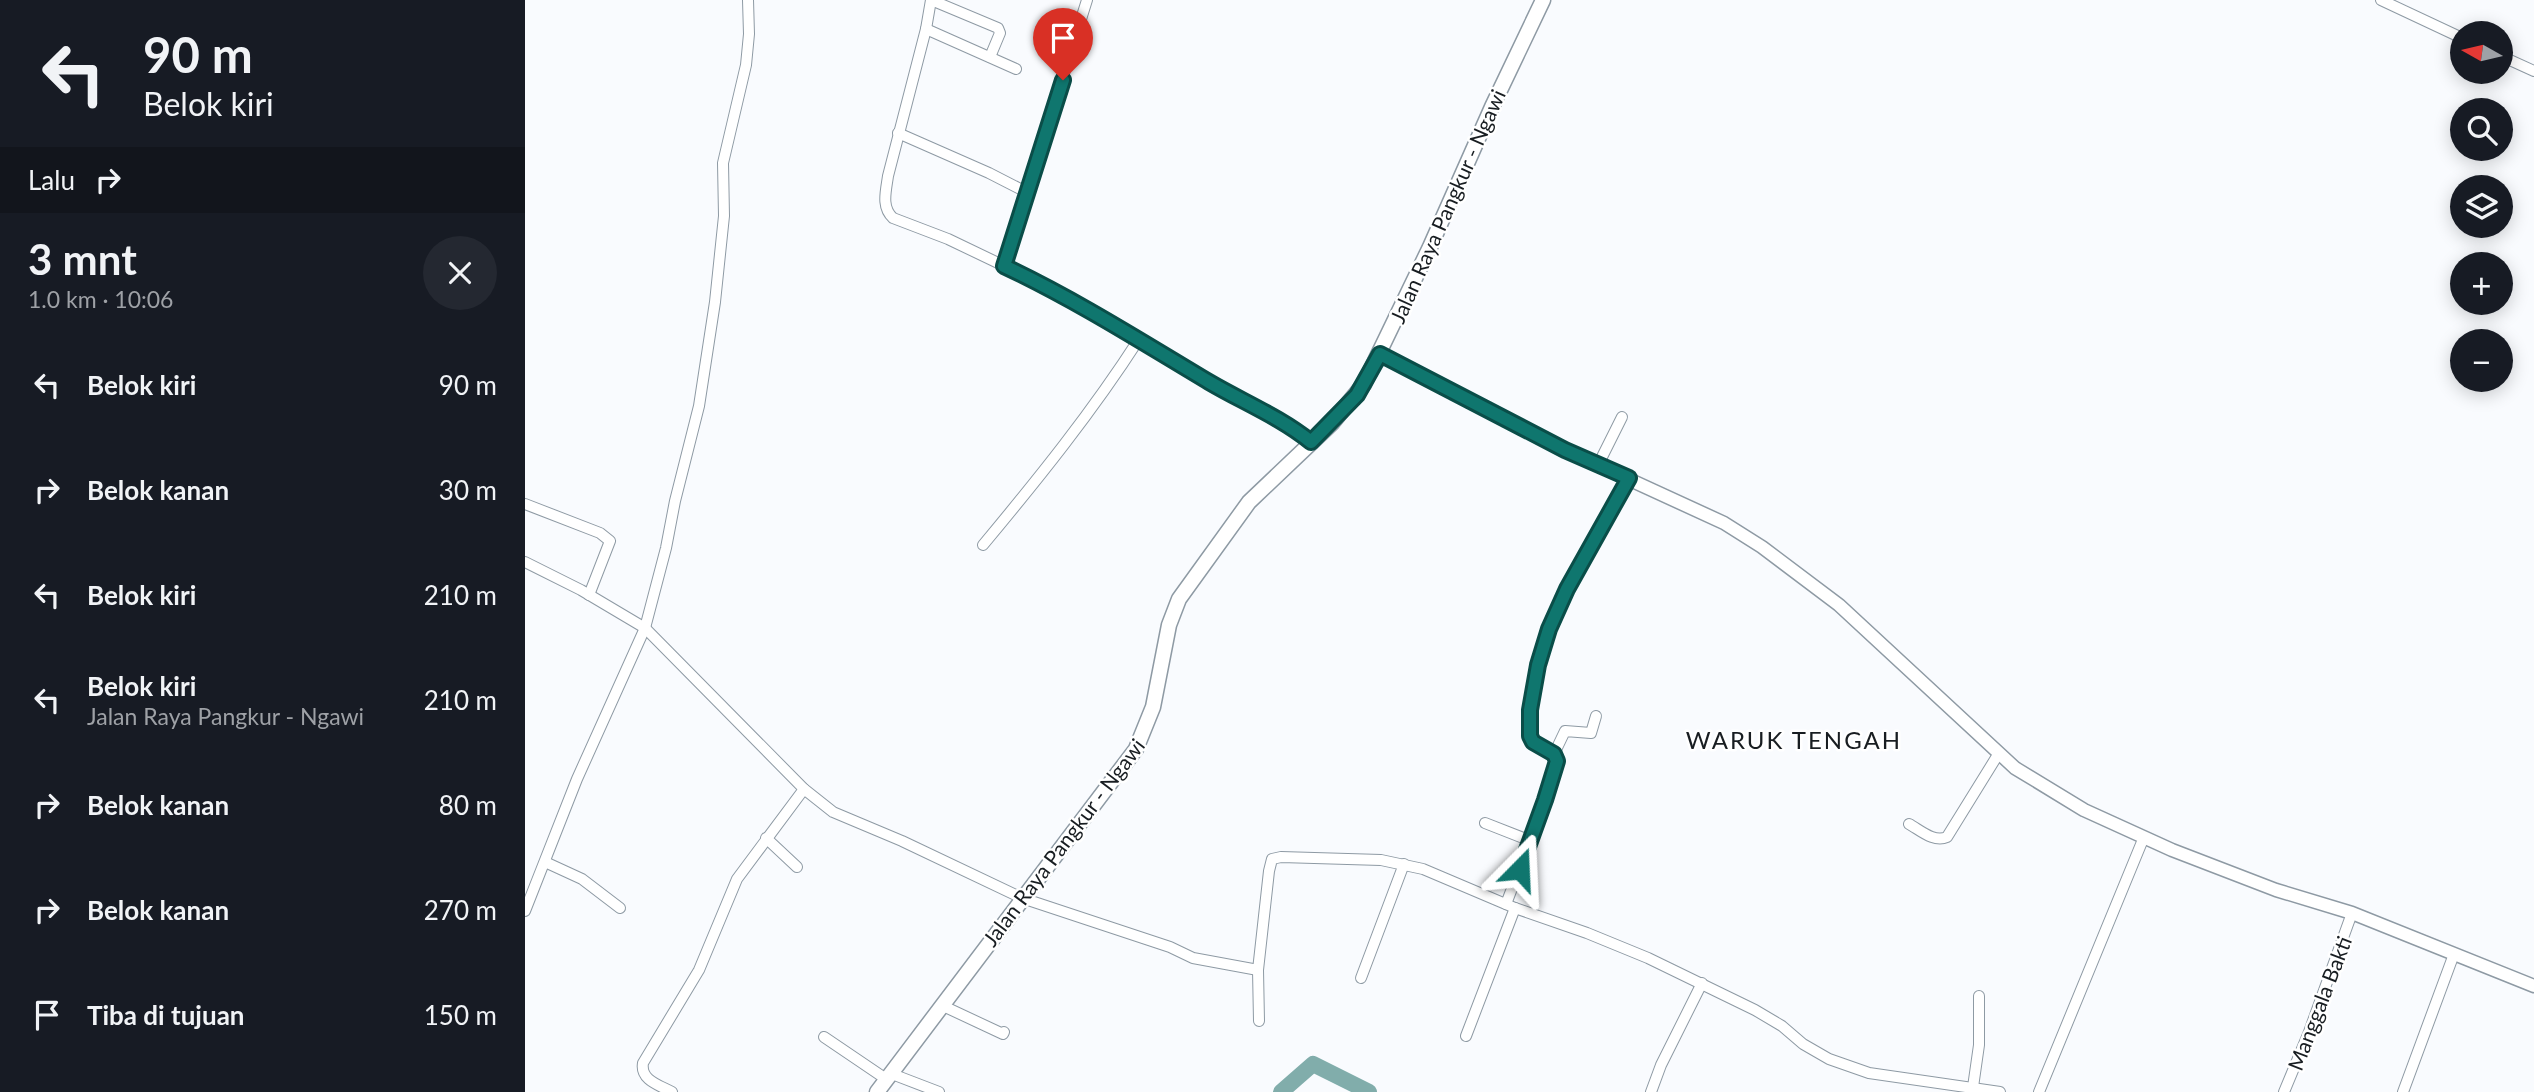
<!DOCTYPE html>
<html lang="id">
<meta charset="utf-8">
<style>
body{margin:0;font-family:Lato,sans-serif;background:#242831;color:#f1f3f6;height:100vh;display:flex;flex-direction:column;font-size:26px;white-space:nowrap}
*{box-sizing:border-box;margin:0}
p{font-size:23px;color:#9ea1a6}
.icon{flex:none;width:38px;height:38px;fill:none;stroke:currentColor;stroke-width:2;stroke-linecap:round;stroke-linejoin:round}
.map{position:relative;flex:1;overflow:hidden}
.details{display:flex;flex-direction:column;background:#171b24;width:525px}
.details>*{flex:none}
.banner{background:#171b24;color:#f1f3f6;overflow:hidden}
.needle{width:46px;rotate:278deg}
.tools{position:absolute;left:1925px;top:21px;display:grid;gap:14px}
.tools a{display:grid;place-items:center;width:63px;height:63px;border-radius:50%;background:#171b24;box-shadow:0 4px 18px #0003;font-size:35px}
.pin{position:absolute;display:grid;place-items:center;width:60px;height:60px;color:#fff;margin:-72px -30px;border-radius:50% 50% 50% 0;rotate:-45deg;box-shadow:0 0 7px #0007}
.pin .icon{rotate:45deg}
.me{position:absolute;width:77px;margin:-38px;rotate:21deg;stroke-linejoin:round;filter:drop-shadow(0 0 5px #0008)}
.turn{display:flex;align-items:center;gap:24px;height:147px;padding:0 28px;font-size:32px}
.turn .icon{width:91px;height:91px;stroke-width:2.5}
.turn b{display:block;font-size:49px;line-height:60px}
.then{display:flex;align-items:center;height:66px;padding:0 28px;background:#0003;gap:14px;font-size:26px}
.round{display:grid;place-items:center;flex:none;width:74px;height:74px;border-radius:37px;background:#242831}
.headline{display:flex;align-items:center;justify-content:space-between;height:119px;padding:0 28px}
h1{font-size:42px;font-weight:700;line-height:52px}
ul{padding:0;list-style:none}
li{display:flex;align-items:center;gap:21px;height:105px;padding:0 28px}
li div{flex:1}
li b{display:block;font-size:26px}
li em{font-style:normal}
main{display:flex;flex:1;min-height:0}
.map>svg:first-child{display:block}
</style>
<main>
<section class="details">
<div class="banner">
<div class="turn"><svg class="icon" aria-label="left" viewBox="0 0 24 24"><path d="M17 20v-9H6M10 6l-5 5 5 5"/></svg><div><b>90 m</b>Belok kiri</div></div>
<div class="then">Lalu<svg class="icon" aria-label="right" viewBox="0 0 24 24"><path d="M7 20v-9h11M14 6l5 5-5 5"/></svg></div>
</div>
<div class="headline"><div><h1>3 mnt</h1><p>1.0 km · 10:06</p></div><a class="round"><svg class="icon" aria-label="close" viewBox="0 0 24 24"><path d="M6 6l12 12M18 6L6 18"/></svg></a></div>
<ul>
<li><svg class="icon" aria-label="left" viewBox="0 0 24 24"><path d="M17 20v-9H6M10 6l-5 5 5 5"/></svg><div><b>Belok kiri</b></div><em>90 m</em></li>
<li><svg class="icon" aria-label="right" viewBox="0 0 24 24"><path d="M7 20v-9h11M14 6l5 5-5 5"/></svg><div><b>Belok kanan</b></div><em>30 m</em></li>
<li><svg class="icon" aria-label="left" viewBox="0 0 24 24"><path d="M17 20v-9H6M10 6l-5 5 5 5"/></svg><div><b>Belok kiri</b></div><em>210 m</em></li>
<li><svg class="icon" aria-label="left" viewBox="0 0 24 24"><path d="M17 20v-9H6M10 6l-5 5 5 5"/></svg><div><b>Belok kiri</b><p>Jalan Raya Pangkur - Ngawi</p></div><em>210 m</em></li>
<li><svg class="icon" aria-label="right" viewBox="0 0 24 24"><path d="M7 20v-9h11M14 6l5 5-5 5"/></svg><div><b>Belok kanan</b></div><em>80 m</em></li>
<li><svg class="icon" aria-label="right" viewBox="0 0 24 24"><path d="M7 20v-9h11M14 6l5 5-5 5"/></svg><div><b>Belok kanan</b></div><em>270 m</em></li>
<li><svg class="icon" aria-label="arrive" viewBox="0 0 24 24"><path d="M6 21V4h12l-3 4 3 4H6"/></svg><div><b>Tiba di tujuan</b></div><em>150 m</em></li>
</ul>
</section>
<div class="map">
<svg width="2009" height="1092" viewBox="0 0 2009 1092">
<rect width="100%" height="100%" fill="#f9fbfe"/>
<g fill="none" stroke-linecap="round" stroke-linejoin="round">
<path stroke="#81adab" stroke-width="16" d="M756 1092 788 1064 844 1092"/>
<g stroke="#8e9aa4" stroke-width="12">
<g id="minor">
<path d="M406 0 401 29 363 176C361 191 356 207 368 218L423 239 519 285 770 429 786 441"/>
<path d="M406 0 473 28 475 33 465 57"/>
<path d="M1856 0 1937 38"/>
<path d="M401 29 491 69"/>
<path d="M1976 56 2009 71"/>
<path d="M373 133 464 173 503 193"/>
<path d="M479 266 562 0"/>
<path d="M1073 465 1097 417"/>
<path d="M0 504 75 533 85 541 64 595"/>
<path d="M458 545C513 479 567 412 614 339"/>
<path d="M0 562 56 590 120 628 279 789 308 812 377 841 497 898 645 947 668 958 733 970 744 871 747 859 756 857 856 860 898 869 990 908 1062 933 1123 958 1230 1010 1257 1026 1278 1044 1304 1059 1344 1073 1475 1092"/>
<path d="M1029 754 1040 731 1066 733 1071 716"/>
<path d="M960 823 1006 841"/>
<path d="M1384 824C1395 830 1409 843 1422 837L1474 753"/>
<path d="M241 838 272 867"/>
<path d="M20 862 57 879 95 908"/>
<path d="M981 904 1013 821 1032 761 1029 754 1008 742 1005 736V710L1013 665 1024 630 1042 589 1104 478"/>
<path d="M0 911 52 779 120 628 141 548 150 501 174 406 190 302 199 216 198 163 221 65 224 34 223 0"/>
<path d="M733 970 734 1021"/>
<path d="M836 978 879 864"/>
<path d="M416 1005 478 1034 479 1032"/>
<path d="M941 1036 990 908"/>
<path d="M299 1037 361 1079"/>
<path d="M367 1074 414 1092"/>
<path d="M1448 1087 1454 1045V996"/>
<path d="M147 1092C134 1085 115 1080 118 1063L174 970 212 879 279 789"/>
<path d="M1126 1092 1136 1065 1177 983"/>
<path d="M1514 1092 1619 837"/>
<path d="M1759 1092 1784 1032 1827 913"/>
<path d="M1878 1092 1929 954"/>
</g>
</g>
<g stroke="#8e9aa4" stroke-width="15">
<path id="tertiary" d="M855 354 1040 450 1199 523 1237 547 1314 605 1490 768 1559 810 1647 850 1751 890 1827 913 2009 986"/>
</g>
<g stroke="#8e9aa4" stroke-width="17">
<path id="secondary" d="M352 1092 611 749 628 707 644 625 654 599 724 502 807 423 839 384 905 247 967 107 1018 0"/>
</g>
<use href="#minor" stroke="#fff" stroke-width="10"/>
<use href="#tertiary" stroke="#fff" stroke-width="12"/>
<use href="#secondary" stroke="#fff" stroke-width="14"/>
</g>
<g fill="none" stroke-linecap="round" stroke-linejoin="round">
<g stroke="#0a4d48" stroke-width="18">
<path id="route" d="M538 80 479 266C551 300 617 342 684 382 718 402 755 417 786 442L832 395 855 354 1040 450 1104 478 1042 589 1024 629 1013 665 1005 710V736L1008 742 1029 754 1032 761 1020 800 995 869"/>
</g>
<use href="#route" stroke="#0f766e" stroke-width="12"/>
</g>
<g text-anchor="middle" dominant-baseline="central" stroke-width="5" stroke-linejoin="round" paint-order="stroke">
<g font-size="21" fill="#181d21" stroke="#fff">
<text transform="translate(922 206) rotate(-66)">Jalan Raya Pangkur - Ngawi</text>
<text transform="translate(538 842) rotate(-53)">Jalan Raya Pangkur - Ngawi</text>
<text transform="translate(1794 1003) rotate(-69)">Manggala Bakti</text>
</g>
<g font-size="24" letter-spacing="2" fill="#181d21" stroke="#fff">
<text x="1269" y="739">WARUK TENGAH</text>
</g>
</g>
</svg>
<div class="tools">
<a><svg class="needle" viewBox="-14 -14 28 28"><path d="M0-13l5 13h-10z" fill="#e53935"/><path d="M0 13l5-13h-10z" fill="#9ea1a6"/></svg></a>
<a><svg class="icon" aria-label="search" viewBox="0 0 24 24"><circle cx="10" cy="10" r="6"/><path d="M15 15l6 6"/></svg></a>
<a><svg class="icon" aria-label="layers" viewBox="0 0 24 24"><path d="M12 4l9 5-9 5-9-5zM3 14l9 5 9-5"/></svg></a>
<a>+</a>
<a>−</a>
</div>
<div class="pin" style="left:538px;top:80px;background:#d93025"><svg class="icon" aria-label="arrive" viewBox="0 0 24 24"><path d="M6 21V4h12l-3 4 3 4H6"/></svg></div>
<svg class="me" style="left:995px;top:869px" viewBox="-20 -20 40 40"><path d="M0-17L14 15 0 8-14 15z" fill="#0f766e" stroke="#fff" stroke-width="4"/></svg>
</div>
</main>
